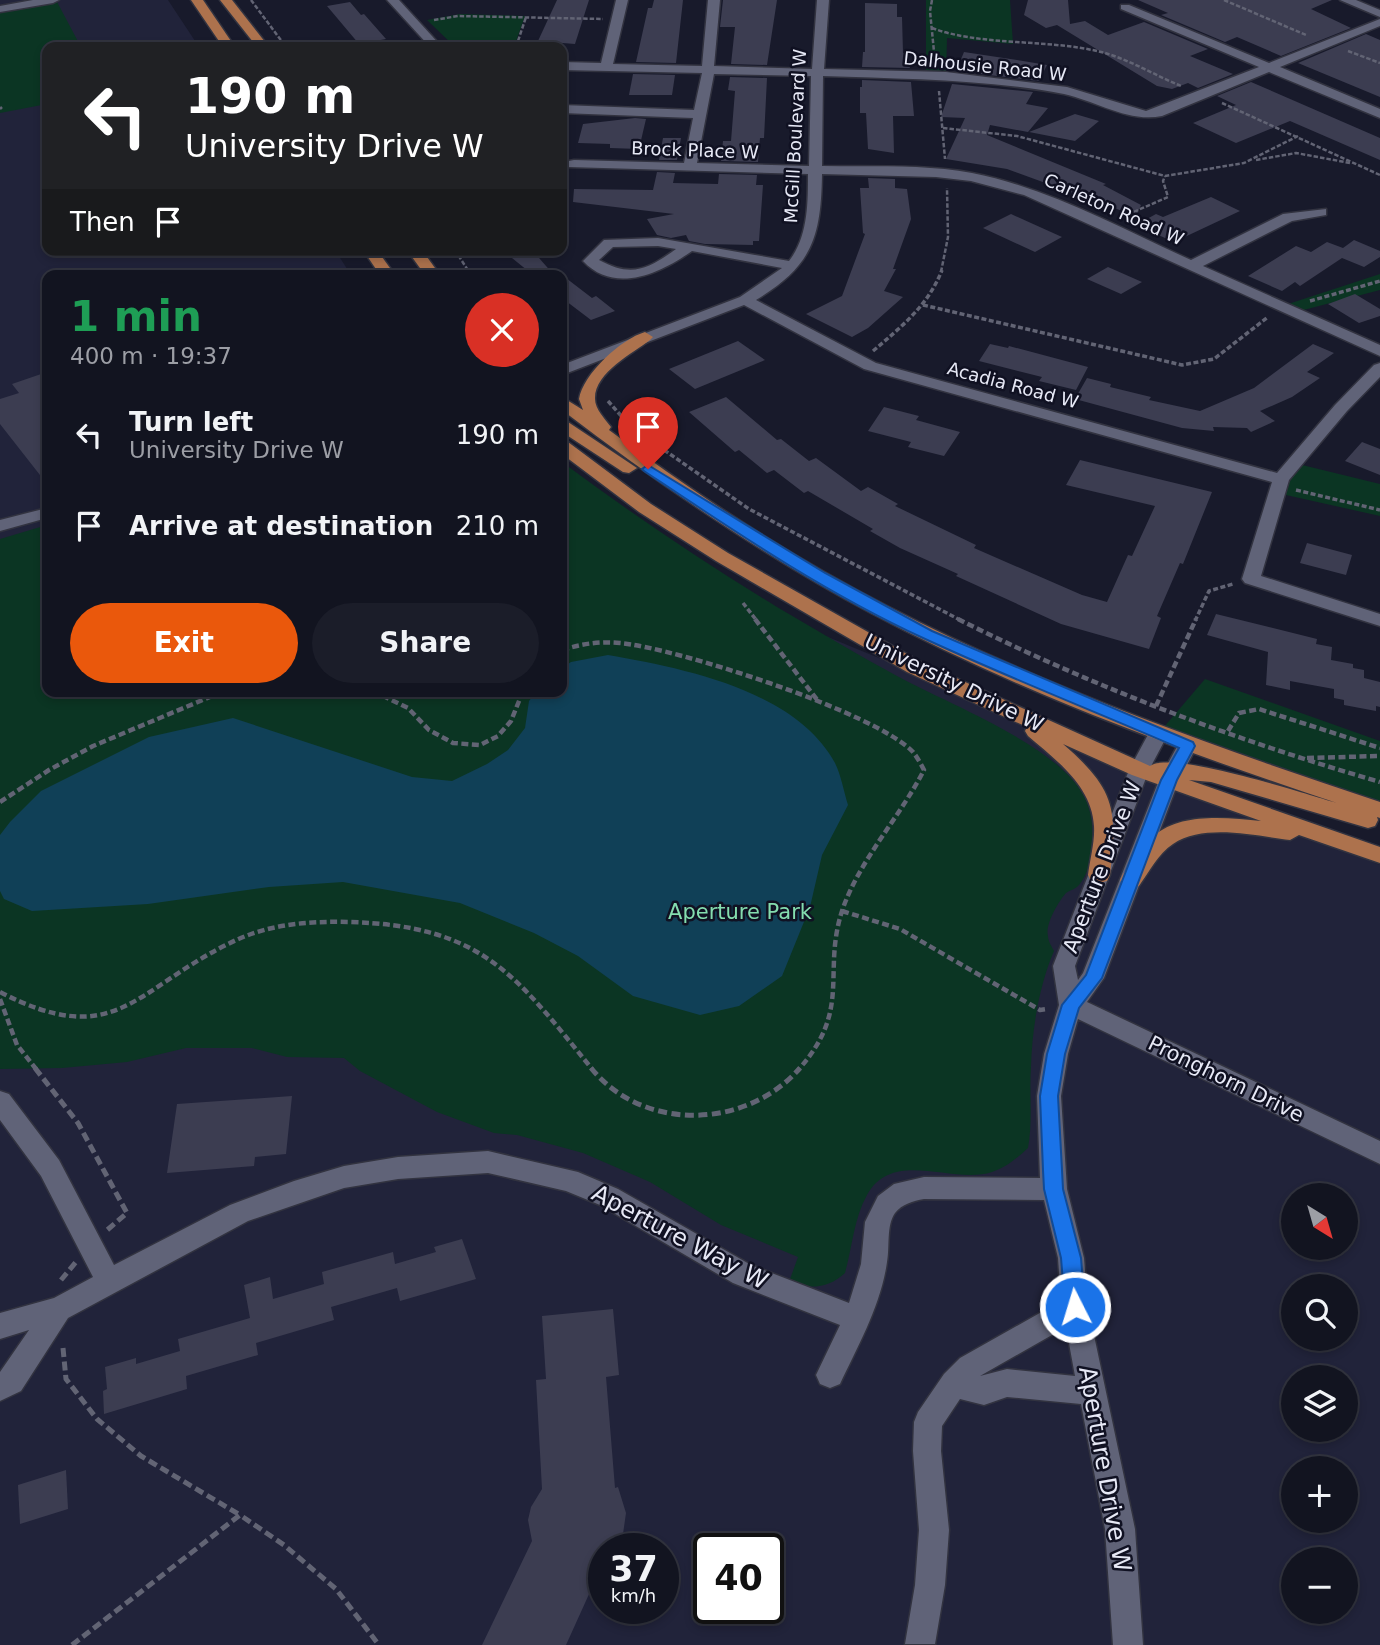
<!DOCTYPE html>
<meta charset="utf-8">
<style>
body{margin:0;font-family:"DejaVu Sans",sans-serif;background:#1b1d29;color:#f1f3f6;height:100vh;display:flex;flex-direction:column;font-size:26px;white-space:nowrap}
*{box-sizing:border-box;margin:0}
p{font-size:23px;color:#9c9ea5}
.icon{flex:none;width:38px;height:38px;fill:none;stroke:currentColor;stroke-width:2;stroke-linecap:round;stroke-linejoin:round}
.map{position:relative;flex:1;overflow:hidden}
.panel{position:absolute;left:42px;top:270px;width:525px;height:427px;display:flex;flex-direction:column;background:#121420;border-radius:14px;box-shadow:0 4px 10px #0003,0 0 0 2px #31333e}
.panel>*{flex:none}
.guide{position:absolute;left:42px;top:42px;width:525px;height:214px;border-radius:14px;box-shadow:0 4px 10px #0003,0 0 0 2px #31333e;background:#202124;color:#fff;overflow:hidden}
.needle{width:46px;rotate:143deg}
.fabs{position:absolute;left:1281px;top:1183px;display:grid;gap:14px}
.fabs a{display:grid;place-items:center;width:77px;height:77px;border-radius:50%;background:#121420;box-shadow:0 4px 10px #0003,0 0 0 2px #31333e;font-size:35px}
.speed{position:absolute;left:588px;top:1533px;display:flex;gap:14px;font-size:35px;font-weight:700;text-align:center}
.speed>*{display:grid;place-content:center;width:91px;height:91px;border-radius:50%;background:#121420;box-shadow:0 4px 10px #0003,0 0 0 2px #31333e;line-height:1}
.speed small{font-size:18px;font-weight:400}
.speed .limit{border:4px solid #111;border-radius:10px;background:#fff;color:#111}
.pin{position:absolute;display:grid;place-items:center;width:60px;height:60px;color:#fff;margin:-72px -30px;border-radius:50% 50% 50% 0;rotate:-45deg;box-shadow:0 0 7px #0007}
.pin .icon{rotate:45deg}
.me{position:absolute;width:77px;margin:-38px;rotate:355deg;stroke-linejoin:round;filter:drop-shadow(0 0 5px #0008)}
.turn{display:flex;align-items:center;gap:24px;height:147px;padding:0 28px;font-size:32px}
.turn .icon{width:91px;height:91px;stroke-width:2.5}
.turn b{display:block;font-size:49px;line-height:60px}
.then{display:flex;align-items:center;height:66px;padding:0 28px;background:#0003;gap:14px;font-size:26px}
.round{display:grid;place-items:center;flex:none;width:74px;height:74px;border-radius:37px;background:#1b1d29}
.summary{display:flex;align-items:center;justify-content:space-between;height:119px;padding:0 28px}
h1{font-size:42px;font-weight:800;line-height:52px;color:#1e9e55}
.cta{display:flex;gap:14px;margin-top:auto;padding:14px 28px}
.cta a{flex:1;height:80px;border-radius:42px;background:#ea580c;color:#fff;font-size:28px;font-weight:800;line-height:80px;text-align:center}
.cta a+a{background:#1b1d29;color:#f1f3f6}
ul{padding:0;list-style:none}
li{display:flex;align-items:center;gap:21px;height:91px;padding:0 28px}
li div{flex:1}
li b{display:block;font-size:26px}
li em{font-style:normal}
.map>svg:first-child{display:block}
</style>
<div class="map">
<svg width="1380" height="1645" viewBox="0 0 1380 1645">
<rect width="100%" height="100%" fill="#181a2b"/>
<path fill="#21233a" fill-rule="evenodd" d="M0 0H168L199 47H47V250H335L351 275H47V691H562L811 630 1380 865V1645H0ZM1293 1195H1346V1248H1293ZM1293 1286H1346V1339H1293ZM1293 1377H1346V1430H1293ZM1293 1468H1346V1521H1293ZM604 1549H663V1608H604ZM709 1549H768V1608H709ZM1293 1559H1346V1612H1293Z"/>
<g fill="#0b3523">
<path d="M56 0 81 47H47V104L0 113V9Z"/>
<path d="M926 0H1010L1013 44 947 38 946 76 926 75Z"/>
<path d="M460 14 525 16 514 47H455L427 20Z"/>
<path d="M1380 274V290L1296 312 1282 306Z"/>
<path d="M562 462C632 514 703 562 777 607 817 630 856 654 897 676 948 704 1060 746 1085 798 1096 819 1096 866 1079 885 1076 889 1070 890 1066 893 1058 902 1045 925 1048 936 1048 941 1052 947 1054 951 1039 986 1032 1029 1031 1067 1029 1094 1033 1120 1028 1148 1017 1158 1007 1167 992 1172 952 1185 893 1148 867 1195 854 1218 852 1248 845 1273 829 1288 810 1290 789 1282L798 1257 721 1225 650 1182 583 1153 517 1135 494 1133 437 1112 360 1071 344 1058 287 1057 252 1048H186L127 1062 62 1068 0 1069V539L47 525V691H562Z"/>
<path d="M1294 463 1380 484V516L1277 493Z"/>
<path d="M1205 679 1380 741V810L1158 734Z"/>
</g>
<path fill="#104057" d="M608 655C682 668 796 690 835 763 841 775 844 792 848 805L822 855 810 907 782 976 739 1006 700 1015 633 996 578 956 534 933 460 903 343 882 269 887 148 904 32 911 4 899 0 891V835L10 822 41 791 149 737 233 718 412 777 452 781 487 764 508 750 525 728 529 701 537 691H562V668L571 662Z"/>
<g fill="#3c3d51">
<path d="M557 0H589L575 44 538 41Z"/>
<path d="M654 0H683L676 63 636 62 648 8H652Z"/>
<path d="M723 0H777L767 65 731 64 735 27H720Z"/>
<path d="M1028 0H1068L1070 24 1085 21 1108 35 1144 22 1208 49 1190 56 1233 74 1198 88 1188 83 1172 89 1157 86 1057 25 1046 28 1024 15Z"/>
<path d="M1138 0H1332L1311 9 1351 28 1281 56 1237 37 1225 42 1161 15 1168 13Z"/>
<path d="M350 2 361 15 364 14 386 39 359 44 327 6Z"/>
<path d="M865 3 897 4V17H902L903 53H909L910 68 862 67 863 52H865Z"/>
<path d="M1366 34 1380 40V97L1298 63Z"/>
<path d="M964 52 1017 60 1047 65 1039 81 956 71Z"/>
<path d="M633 74 675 75 672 95H629Z"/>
<path d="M730 77 767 78 764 138H760L758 162 721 161 723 141H731L735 91 728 90Z"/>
<path d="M862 80 911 82 914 116H893L894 153 868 149 866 113H860V87H862Z"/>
<path d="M1251 82 1380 138V160L1290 121 1236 143 1193 123 1236 105 1217 96Z"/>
<path d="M952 84 1033 92 1026 104 1048 108 1028 132 990 125 987 135 1106 184 1103 185 1141 205 1136 216 1007 169 946 159 965 118 941 117Z"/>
<path d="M1075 114 1099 121 1075 141 1029 132Z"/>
<path d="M635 118 646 119 639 149 610 148V144L578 143 583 124Z"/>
<path d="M663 138H681L677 160H659Z"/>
<path d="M657 172 675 173 673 183 718 184 719 174 757 175 756 185H763L759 241H753V245L705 244 689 241 686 235 671 238 657 235 647 219 674 214 573 202 574 189 653 190Z"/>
<path d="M868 178 895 179V188L907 189 911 219 893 269H896L884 291 903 297 868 328 852 337 806 314 842 296 865 234 863 233 860 188H869Z"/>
<path d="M1211 197 1240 211 1174 242 1136 225 1156 214 1163 217Z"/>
<path d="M1011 214 1062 237 1035 252 983 228Z"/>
<path d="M1354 240 1380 251V257L1364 267 1342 258 1300 286 1295 282 1282 291 1248 276 1296 246 1311 252 1327 242 1343 248Z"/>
<path d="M502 250H532L554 275H533Z"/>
<path d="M1108 267 1142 282 1121 294 1087 279Z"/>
<path d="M562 275 592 298 596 296 615 311 591 320 562 298Z"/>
<path d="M1355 294 1380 309V316L1359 323 1328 304Z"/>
<path d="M738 341 765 360 695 389 669 369Z"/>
<path d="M990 344 1008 348 1009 346 1088 367 1076 390 1039 381 1042 377 979 361Z"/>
<path d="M1313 344 1334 353 1307 372 1320 378 1292 397 1260 411 1275 421 1251 432 1247 428 1213 427 1214 431 1182 428 1075 399 1087 378 1111 384 1110 387 1151 397 1149 400 1200 411 1254 388Z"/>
<path d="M47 372V484L0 424V399L19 393 12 384Z"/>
<path d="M726 397 777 440 781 439 809 461 816 458 861 491 868 487 898 504 895 506 976 545 974 548 1082 595 1107 602 1128 555 1132 556 1155 506 1066 485 1080 460 1212 492 1183 564 1180 563 1157 616 1161 618 1149 649 1061 624 956 576 958 574 900 548 870 531 873 529 808 491 804 493 774 470 767 473 739 450 735 452 689 412Z"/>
<path d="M884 407 919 416 916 420 960 432 944 456 908 447 911 442 868 431Z"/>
<path d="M1362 442 1380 449V475L1345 461Z"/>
<path d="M1307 543 1352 555 1346 575 1300 563Z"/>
<path d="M1216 614 1317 639 1316 644 1332 647 1331 660 1353 664V668L1364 670V678L1380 682V707L1376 706V711L1344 705V700L1334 698V689L1290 681V690L1266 685 1268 652 1207 635Z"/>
<path d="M292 1096 286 1154 255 1157 254 1166 167 1173 177 1104Z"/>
<path d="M462 1239 476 1279 400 1301 397 1288 331 1307 334 1320 256 1343 258 1355 186 1376 187 1389 104 1414 103 1391 107 1389 105 1367 136 1358V1364L180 1351 178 1339 250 1318 244 1285 270 1277 273 1299 324 1284 322 1272 393 1252 395 1264 436 1252 434 1247Z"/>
<path d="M613 1309 619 1375 606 1377 615 1488 618 1487 626 1513 622 1541 617 1549H604V1561L566 1645H482L532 1541 528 1520 531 1507 542 1489 536 1380 546 1379 542 1316Z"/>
<path d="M66 1470 68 1509 20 1524 18 1485Z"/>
</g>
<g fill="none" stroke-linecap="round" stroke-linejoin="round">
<g stroke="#323340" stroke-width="3">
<g id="minor">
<path d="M33 0H59L53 3 0 12V6Z"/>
<path d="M387 0H399L442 47H430Z"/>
<path d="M616 0H628L613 64 702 66 708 0H720L714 66 812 69 817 0H829L824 69 946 72 1067 87 1146 111 1259 67 1121 9V5H1129L1269 63 1380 19V26L1280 67 1380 109V118L1269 72 1162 116C1129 123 1096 101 1064 94 985 79 904 79 823 76L822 166C871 167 924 164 972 173 1049 188 1120 228 1191 260L1283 214 1326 209V215L1292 221 1203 266 1380 345V356L1024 195 971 181 936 177 822 174C821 238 812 266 756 300L876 363 1277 473 1335 405 1374 365 1380 363V377L1347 411 1289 480 1261 576 1380 614V626L1245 583 1242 579 1272 482 864 369 744 305 562 375V365L740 297 782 268 692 251C661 273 615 295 583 261L604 240 658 238 789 261C808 237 808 203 808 174L569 167V161L574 160 684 163 693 118 562 113V105L694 110 702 73 562 70V62L601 63ZM714 74 811 76 809 166 697 163ZM658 246 676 249C648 269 632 278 599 260L613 247Z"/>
<path d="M1340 0H1356L1380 10V17Z"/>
<path d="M47 508V518L0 531V520Z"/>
<path d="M1158 727 1165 729 1168 734 1149 770 1075 966 1078 980 1083 973 1159 780 1180 741H1194L1197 746 1179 780 1104 978 1087 1002 1380 1141V1164L1078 1019 1068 1054 1061 1096 1067 1189 1084 1258 1088 1307 1135 1529 1143 1645H1113L1105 1529 1081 1404 1007 1397 984 1405 960 1399 942 1426 941 1451 949 1530 945 1585 935 1644H905L915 1585 919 1530 913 1451 914 1422 918 1412 944 1374 960 1358 1061 1301 1058 1258 1044 1200 924 1199C913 1201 902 1204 895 1213 886 1226 890 1247 887 1262 881 1305 858 1346 840 1384L830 1388 820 1384 816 1375 840 1325 733 1283 600 1205 566 1191 488 1173 398 1179 344 1188 248 1221 68 1318 21 1391 0 1401V1372L29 1330 0 1339V1313L54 1298 93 1277 41 1176 0 1120V1091L9 1094 59 1160 114 1265 230 1205 294 1181 344 1166 398 1157 488 1151 578 1172 618 1189 751 1265 849 1303 861 1264 865 1222 878 1196 894 1184 924 1177 1040 1178 1037 1096 1044 1054 1059 1005 1053 966 1129 770 1151 729ZM1066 1327 1075 1376 1007 1369 980 1376Z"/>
</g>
</g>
<g stroke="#323340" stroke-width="3">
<g id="major">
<path d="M191 0H203L235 47H223Z"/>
<path d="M220 0H232L269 47H257Z"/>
<path d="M363 250H377L395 275H380Z"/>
<path d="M407 250H422L440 275H425Z"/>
<path d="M645 332 653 337 650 340C633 353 594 373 595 399 595 409 605 419 611 427L609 430C697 495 789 556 887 606 1045 687 1212 746 1380 802V818L1377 817 1378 820 1375 826 1368 828 1211 782 1189 780 1380 847V863L1299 835 1290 840C1255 836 1205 823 1173 844 1158 854 1149 872 1139 886L1131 888 1123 886 1120 880 1123 874C1134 861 1142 847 1154 836 1181 812 1228 818 1261 821L1132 775 1063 744C1115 789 1118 809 1110 875L1107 881 1099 883 1091 881 1088 875C1090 859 1095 842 1094 826 1092 786 1056 760 1028 736L1025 731 1027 727 907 672 716 561 639 512 562 454V441L568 442 651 504 728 553 921 662 1150 766C1172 750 1305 794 1337 803 1178 750 1019 692 871 613 762 555 660 485 562 410V397L583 410 579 399C583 374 621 339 645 332Z"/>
<path d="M562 420 568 422 637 468 629 473 623 472 562 432Z"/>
</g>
</g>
<g stroke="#626474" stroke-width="2.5" stroke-dasharray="4.5 2" stroke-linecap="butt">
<path d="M251 0 286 47"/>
<path d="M932 0 930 11 935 62"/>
<path d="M1224 0 1306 35"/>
<path d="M434 20 458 16 603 19"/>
<path d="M932 28C980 46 1044 39 1097 51 1125 57 1154 75 1181 86"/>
<path d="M516 47 526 17"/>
<path d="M1348 51 1380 63"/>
<path d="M939 91 945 159"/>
<path d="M1222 103 1380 175"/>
<path d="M0 109 2 107"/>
<path d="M943 128 1017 136 1165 176 1244 163 1298 136"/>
<path d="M1256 160 1296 153 1350 163"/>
<path d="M1122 217 1168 197 1163 181 1165 176"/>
<path d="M455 250 469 272"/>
<path d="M941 272 948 237 947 188"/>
</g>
<g stroke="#626474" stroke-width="3.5" stroke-dasharray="5 2.5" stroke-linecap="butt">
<path d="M468 270 471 275"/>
<path d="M1310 301 1380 281"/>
<path d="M923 305 1182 365 1214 359 1268 317"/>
<path d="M873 351C901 327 928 306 942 270"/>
<path d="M608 401 631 427 749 509 962 621"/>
<path d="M1296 490 1380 510"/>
<path d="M743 603 757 621"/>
<path d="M1195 621 1209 591 1233 584"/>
</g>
<g stroke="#626474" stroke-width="4.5" stroke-dasharray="7 3.5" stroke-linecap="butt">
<path d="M755 619 818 701"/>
<path d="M958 619C1093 687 1235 740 1380 782"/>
<path d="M562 650C581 644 599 641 620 643 676 648 875 712 913 752 917 757 921 764 924 770 900 817 861 858 843 908 821 972 853 1008 799 1069"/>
<path d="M373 691 408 708 429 730 453 743 480 745 498 736 511 721 523 691"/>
<path d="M1156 706 1196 619"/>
<path d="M1228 731 1239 713 1259 709 1380 748"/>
<path d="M1307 758 1380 756"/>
<path d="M0 802 49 770 93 746 224 691"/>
<path d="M842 911 900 929 1040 1010 1047 1009"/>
<path d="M0 992C114 1051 134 991 226 945 266 924 306 921 350 922 482 926 515 974 592 1069"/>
<path d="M0 999 17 1045 36 1069"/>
</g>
<g stroke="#626474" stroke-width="5" stroke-dasharray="9 4.5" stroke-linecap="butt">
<path d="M35 1068 78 1123 127 1213 106 1231"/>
<path d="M591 1068C644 1133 747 1129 800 1068"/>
<path d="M61 1280 76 1262"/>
<path d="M63 1348 66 1379 97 1419 141 1456 240 1515"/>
<path d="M72 1645 240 1515 284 1545 336 1589 379 1645"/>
</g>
<use href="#minor" fill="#606378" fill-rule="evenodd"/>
<use href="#major" fill="#ad724d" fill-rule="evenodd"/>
</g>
<path fill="#1a73e8" stroke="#114b97" stroke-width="2" d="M648 465 825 573 932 631 1193 742 1195 746 1177 780 1102 978 1079 1008 1065 1054 1058 1096 1062 1170 1063 1189 1081 1258 1085 1307 1082 1314 1075 1317 1068 1314 1065 1307 1061 1258 1044 1189 1043 1170 1040 1096 1047 1054 1062 1005 1086 975 1161 780 1179 748C1094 711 1007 677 923 638 825 593 734 531 644 471L642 469Z"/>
<g text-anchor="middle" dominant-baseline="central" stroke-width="5" stroke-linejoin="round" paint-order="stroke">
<g font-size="18" fill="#e7e9f6" stroke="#101122">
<text transform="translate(985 66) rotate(6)">Dalhousie Road W</text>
<text transform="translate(795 136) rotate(-87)">McGill Boulevard W</text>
<text transform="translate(695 150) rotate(2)">Brock Place W</text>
<text transform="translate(1114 209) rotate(24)">Carleton Road W</text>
<text transform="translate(1013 385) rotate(15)">Acadia Road W</text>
</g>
<g font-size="21" fill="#e7e9f6" stroke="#101122">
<text transform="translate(954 683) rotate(26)">University Drive W</text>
<text transform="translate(1102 867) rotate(-69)">Aperture Drive W</text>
<text transform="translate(1226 1079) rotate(26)">Pronghorn Drive</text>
</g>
<g font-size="21" fill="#84ddaf" stroke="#101122">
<text x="740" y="912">Aperture Park</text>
</g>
<g font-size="24" fill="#e7e9f6" stroke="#101122">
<text transform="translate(680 1237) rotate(28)">Aperture Way W</text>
<text transform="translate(1105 1469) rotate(80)">Aperture Drive W</text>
</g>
</g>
</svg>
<div class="fabs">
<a><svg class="needle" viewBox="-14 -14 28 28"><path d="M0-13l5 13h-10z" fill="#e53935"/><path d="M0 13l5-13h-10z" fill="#9c9ea5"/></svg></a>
<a><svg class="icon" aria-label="search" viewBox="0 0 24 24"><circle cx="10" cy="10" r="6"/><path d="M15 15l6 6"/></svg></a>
<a><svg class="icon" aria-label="layers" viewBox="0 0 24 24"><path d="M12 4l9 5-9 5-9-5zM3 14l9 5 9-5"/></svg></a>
<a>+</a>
<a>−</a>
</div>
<div class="speed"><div>37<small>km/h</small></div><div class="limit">40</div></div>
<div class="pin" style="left:648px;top:469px;background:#d93025"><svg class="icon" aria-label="arrive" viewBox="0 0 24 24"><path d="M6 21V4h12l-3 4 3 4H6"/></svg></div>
<svg class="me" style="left:1075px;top:1307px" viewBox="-20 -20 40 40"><circle r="17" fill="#1a73e8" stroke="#fff" stroke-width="3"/><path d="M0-11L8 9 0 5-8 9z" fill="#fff"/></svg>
<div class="guide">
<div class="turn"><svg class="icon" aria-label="left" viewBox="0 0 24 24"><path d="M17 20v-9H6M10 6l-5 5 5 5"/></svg><div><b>190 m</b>University Drive W</div></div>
<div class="then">Then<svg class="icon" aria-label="arrive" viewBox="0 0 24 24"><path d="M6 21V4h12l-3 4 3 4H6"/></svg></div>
</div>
<section class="panel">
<div class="summary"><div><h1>1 min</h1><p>400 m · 19:37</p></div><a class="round" style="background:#d93025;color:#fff"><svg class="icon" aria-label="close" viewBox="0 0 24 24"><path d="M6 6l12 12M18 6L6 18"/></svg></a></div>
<ul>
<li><svg class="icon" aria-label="left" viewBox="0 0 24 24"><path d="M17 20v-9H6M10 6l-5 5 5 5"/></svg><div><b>Turn left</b><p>University Drive W</p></div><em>190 m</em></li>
<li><svg class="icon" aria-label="arrive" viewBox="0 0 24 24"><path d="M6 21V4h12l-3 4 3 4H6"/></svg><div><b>Arrive at destination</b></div><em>210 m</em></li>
</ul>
<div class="cta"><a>Exit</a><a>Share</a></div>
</section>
</div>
